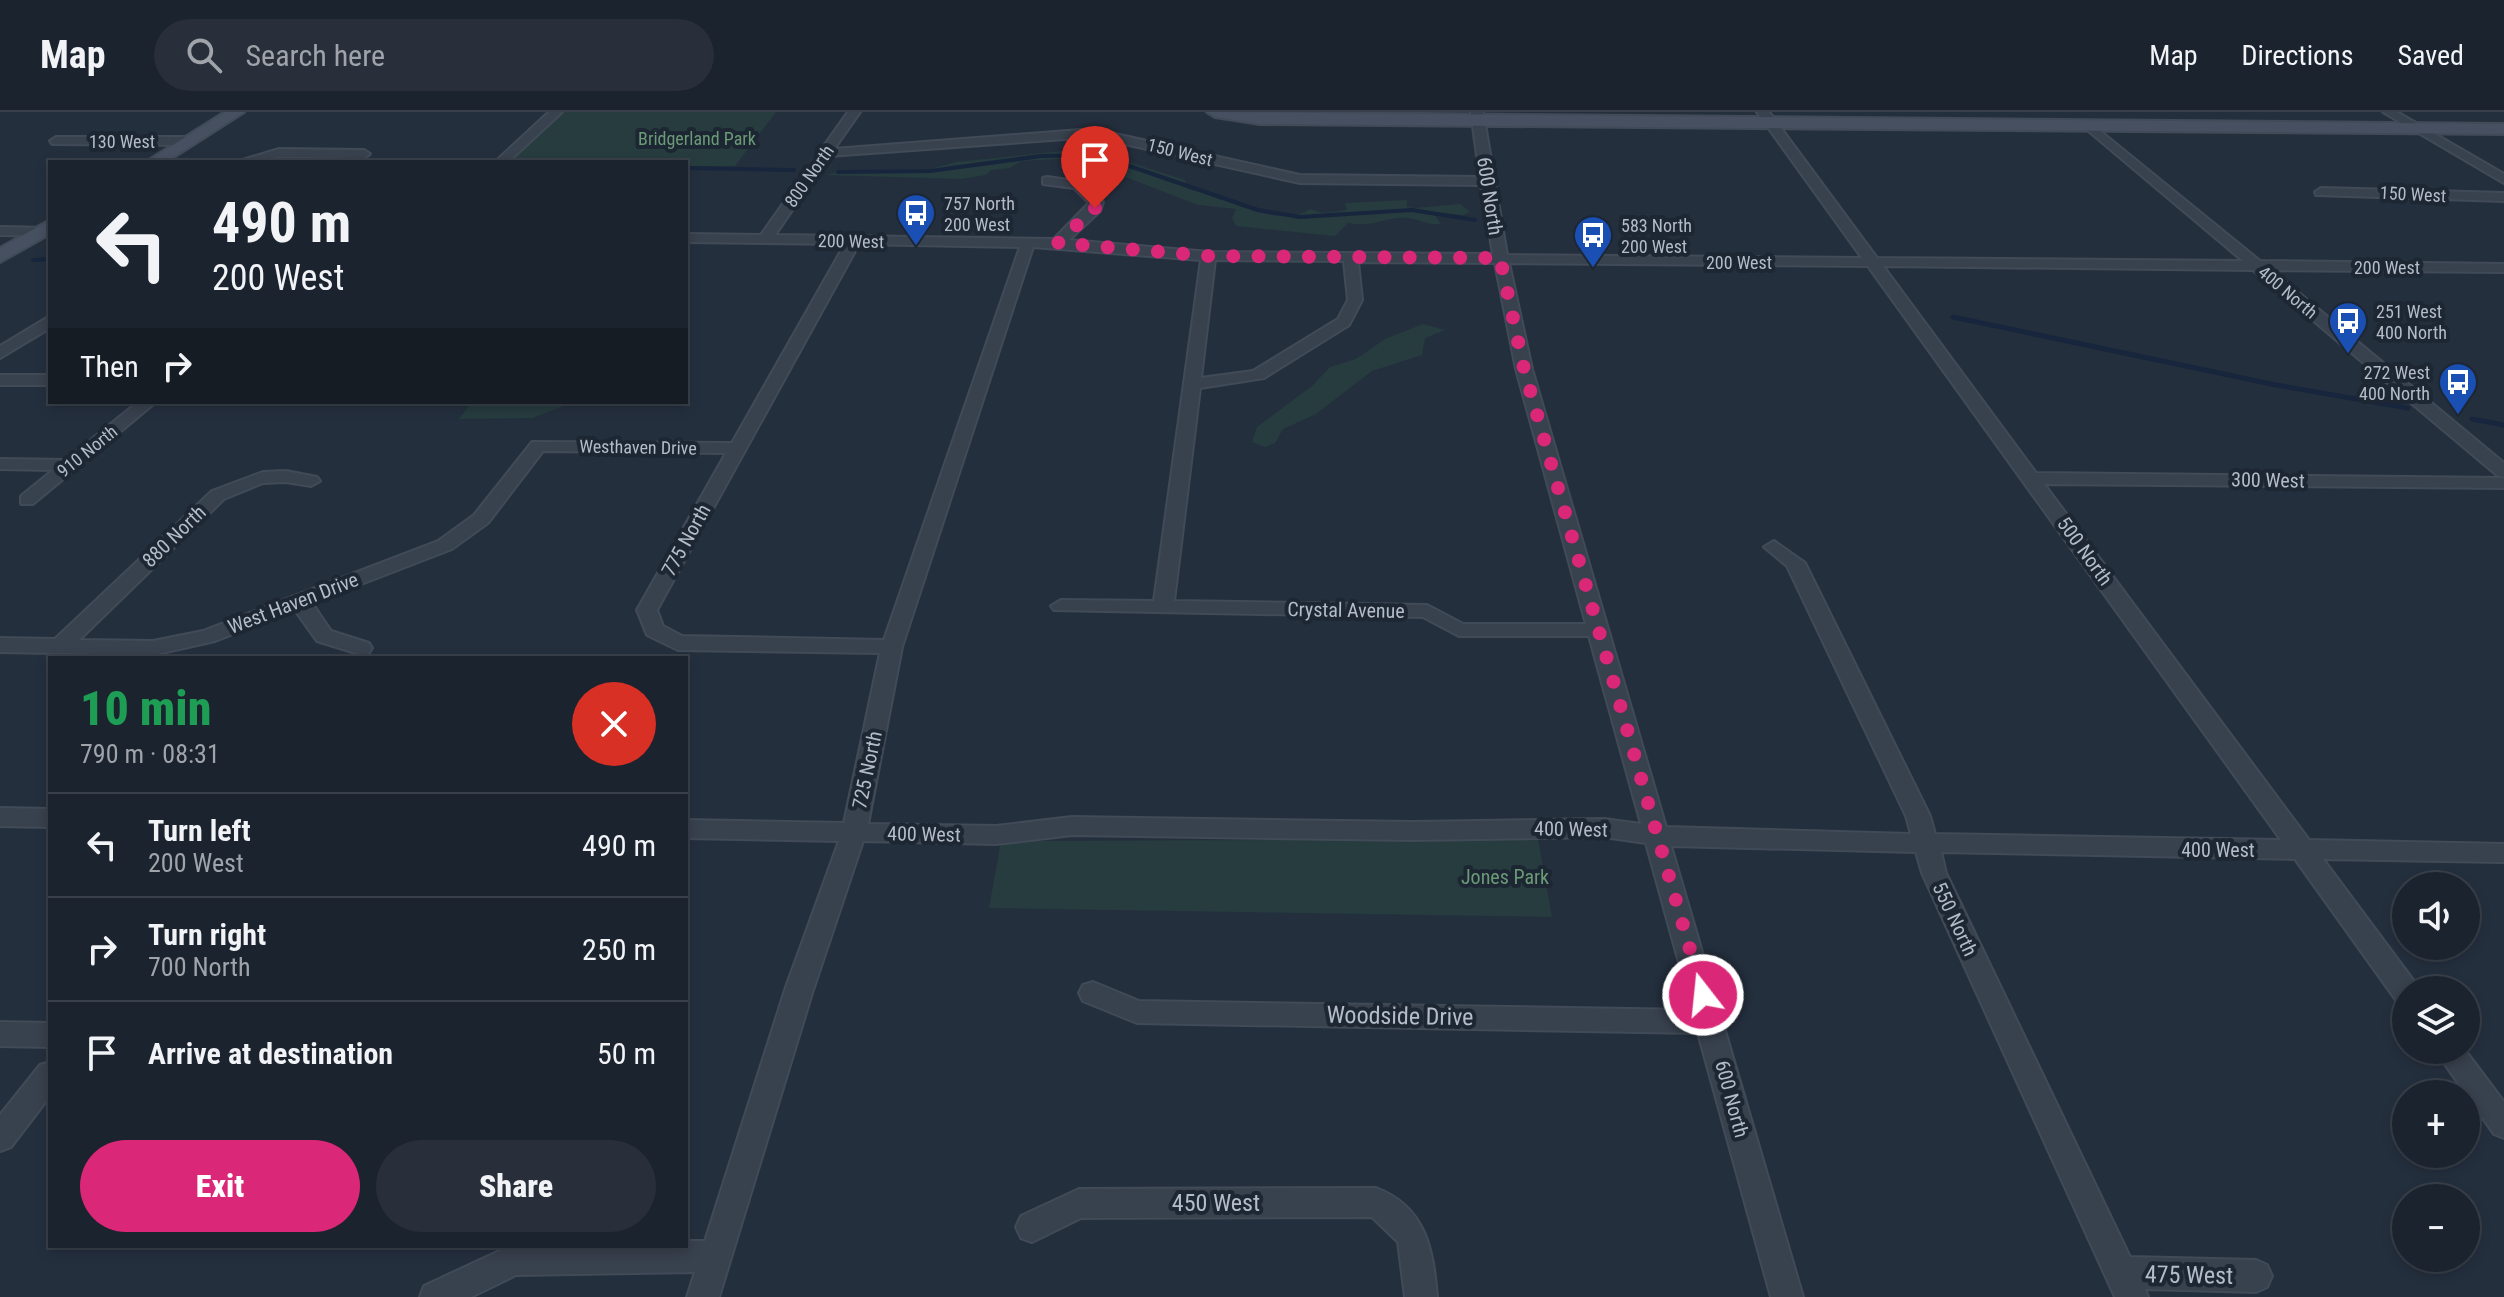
<!DOCTYPE html>
<meta charset="utf-8">
<style>
body{margin:0;font-family:"Roboto Condensed",sans-serif;background:#282f3a;color:#f1f3f6;height:100vh;display:flex;flex-direction:column;font-size:30px;white-space:nowrap}
*{box-sizing:border-box;margin:0}
p{font-size:26px;color:#a0a4aa}
.icon{flex:none;width:44px;height:44px;fill:none;stroke:currentColor;stroke-width:2;stroke-linecap:round;stroke-linejoin:round}
.map{position:relative;flex:1;overflow:hidden}
.sheet{position:absolute;left:48px;top:544px;width:640px;height:592px;display:flex;flex-direction:column;background:#1b232e;border-radius:0px;box-shadow:0 4px 12px #0003,0 0 0 2px #39404a}
.sheet>*{flex:none}
.hud{position:absolute;left:48px;top:48px;width:640px;height:244px;border-radius:0px;box-shadow:0 4px 12px #0003,0 0 0 2px #39404a;background:#1b232e;color:#f1f3f6;overflow:hidden}
.buttons{position:absolute;left:2392px;top:760px;display:grid;gap:16px}
.buttons a{display:grid;place-items:center;width:88px;height:88px;border-radius:50%;background:#1b232e;box-shadow:0 4px 12px #0003,0 0 0 2px #39404a;font-size:40px}
.pin{position:absolute;display:grid;place-items:center;width:68px;height:68px;color:#fff;margin:-82px -34px;border-radius:50% 50% 50% 0;rotate:-45deg;box-shadow:0 0 8px #0007}
.pin .icon{rotate:45deg}
.me{position:absolute;width:88px;margin:-44px;rotate:344deg;stroke-linejoin:round;filter:drop-shadow(0 0 6px #0008)}
.turn{display:flex;align-items:center;gap:28px;height:168px;padding:0 32px;font-size:36px}
.turn .icon{width:104px;height:104px;stroke-width:2.5}
.turn b{display:block;font-size:56px;line-height:68px}
.then{display:flex;align-items:center;height:76px;padding:0 32px;background:#0003;gap:16px;font-size:30px}
.round{display:grid;place-items:center;flex:none;width:84px;height:84px;border-radius:42px;background:#282f3a}
.head{display:flex;align-items:center;justify-content:space-between;height:136px;padding:0 32px}
h1{font-size:48px;font-weight:800;line-height:60px;color:#1e9e55}
.cta{display:flex;gap:16px;margin-top:auto;padding:16px 32px}
.cta a{flex:1;height:92px;border-radius:48px;background:#db2777;color:#fff;font-size:32px;font-weight:800;line-height:92px;text-align:center}
.cta a+a{background:#282f3a;color:#f1f3f6}
ul{padding:0;list-style:none}
li{display:flex;align-items:center;gap:24px;height:104px;padding:0 32px;border-top:2px solid #39404a}
li div{flex:1}
li b{display:block;font-size:30px}
li em{font-style:normal}
header{display:flex;align-items:center;gap:48px;box-sizing:border-box;height:112px;padding:0 40px;background:#1b232e;border-bottom:2px solid #39404a}
header strong{font-size:38px}
nav{display:flex;gap:44px;margin-inline-start:auto;font-size:28px}
.search{width:560px;height:72px;background:#282f3a;display:flex;align-items:center;gap:20px;box-sizing:border-box;padding:0 28px;border-radius:44px;color:#a0a4aa;font-size:30px}
.map>svg:first-child{display:block}
</style>
<header>
<strong>Map</strong>
<div class="search"><svg class="icon" aria-label="search" viewBox="0 0 24 24"><circle cx="10" cy="10" r="6"/><path d="M15 15l6 6"/></svg>Search here</div>
<nav><a>Map</a><a>Directions</a><a>Saved</a></nav>
</header>
<div class="map">
<svg width="2504" height="1185" viewBox="0 0 2504 1185">
<rect width="100%" height="100%" fill="#242f3e"/>
<g fill="#263c3f">
<path d="M560 0H776L735 54H686V50H506Z"/>
<path d="M1063 39H1088L1111 44 1115 51H1132L1185 68 1188 77C1224 83 1277 119 1310 97L1323 101 1347 98 1345 91 1407 88V95L1414 96 1460 92 1470 100 1463 103 1433 100 1441 112C1428 114 1420 107 1408 106 1385 104 1376 116 1348 111L1335 124 1236 114 1232 106 1236 97 1198 93 1076 46 1021 49 1010 56 991 58 986 63 961 67 826 63 845 58H926L956 50Z"/>
<path d="M1423 212 1445 218 1425 226 1422 243 1372 259 1316 302 1283 317 1275 331 1265 335 1252 330 1257 315 1312 274 1330 255 1356 247 1385 227Z"/>
<path d="M472 290H574L533 306 459 307Z"/>
<path d="M1538 727 1552 805 989 796 1001 729Z"/>
</g>
<g fill="none" stroke-linecap="round" stroke-linejoin="round">
<g stroke="#17263c" stroke-width="4">
<path d="M686 56 794 58"/>
<path d="M838 60 930 59 1041 44 1097 43 1258 98 1300 105 1412 98 1475 108"/>
<path d="M33 148 50 147"/>
</g>
<g stroke="#17263c" stroke-width="5">
<path d="M1953 205 2276 273 2408 296"/>
<path d="M2472 307 2504 313"/>
</g>
<g stroke="#414a57" stroke-width="4">
<g id="street">
<path d="M549 0H562L508 50H495Z"/>
<path d="M848 0H860L834 37 1093 17 1300 63 1480 65 1471 0H1483L1507 143 1862 146 1757 0H1769L1877 146 2243 149 2085 16 2083 14 2089 10 2260 149 2504 152V160L2271 158 2504 351V365L2498 364 2253 158 1883 154 2036 361 2504 366V376L2044 372 2309 728 2504 732V750L2323 747 2416 872 2419 878H2406V891L2396 888 2295 747 1941 740 1946 761 2130 1145 2256 1148 2267 1153 2272 1164 2267 1175 2256 1180 2145 1177 2148 1185H2115L1922 761 1916 740 1671 734 1803 1185H1771L1698 921 1137 911 1083 889 1079 881 1083 873 1093 870 1139 889 1692 898 1646 731 1604 725 1413 728 1072 723 996 732 863 729 813 878 719 1185H687L695 1160 516 1163 471 1185H420L424 1174 510 1134H686V1129H705L785 878 839 729 686 726V708L844 711 880 541 678 538 647 523 637 498 726 341 543 339 488 411 452 437 312 491 331 519 369 531 372 536 369 541 362 543 317 529 295 498 215 529 153 543 0 540V526L55 527 212 379 263 360 286 359 317 365 320 369 311 374 286 370 263 371 224 387 79 528 153 529 203 519 438 429 474 403 532 330 732 331 845 132 686 130V122L761 123ZM1093 25 1300 71 1481 73 1493 142 1209 140 1069 128 1100 99 1103 90 1083 70 1047 65 1043 66V72L1074 76 1089 91 1054 127 775 123 829 44ZM859 132 1020 135 884 528 682 524 663 514 657 498ZM1033 135 1201 148 1154 489 1061 488 1051 494 1054 498 1423 505 1459 524H1589L1641 712 1604 707 1413 710 1072 705 996 714 868 712 902 535ZM1215 148 1344 149 1348 188 1338 207 1253 259 1201 266ZM1358 150 1495 151 1516 257 1586 512H1463L1427 493 1174 489 1200 276 1264 266 1349 213 1362 188ZM1509 151 1868 154 2281 728 1935 722 1930 704 1805 451 1774 429 1764 435 1787 454 1906 704 1911 722 1666 715 1532 257Z"/>
<path d="M2383 0H2397L2504 62V71Z"/>
<path d="M56 25H188L194 29 188 33 52 32 50 29Z"/>
<path d="M279 37 364 38 370 42 364 46 279 45 236 50Z"/>
<path d="M2321 76 2504 81V89L2316 83 2315 80Z"/>
<path d="M0 115 50 116V124L0 123Z"/>
<path d="M50 204V216L0 246V234Z"/>
<rect x="0" y="263" width="50" height="10"/>
<path d="M138 290H156L33 392H21V384L53 358 0 357V347L66 348Z"/>
<path d="M0 696 50 697V715L0 714Z"/>
<path d="M0 910 50 911V935L0 934Z"/>
<path d="M2435 938H2465L2504 990V1026L2494 1022Z"/>
<path d="M50 950V984L11 1035 0 1039V1003L40 953Z"/>
<path d="M1376 1076C1426 1095 1433 1137 1437 1185H1405L1398 1130 1372 1105 1081 1106 1032 1130 1021 1126 1016 1115 1021 1104 1079 1077Z"/>
</g>
</g>
<g stroke="#414a57" stroke-width="4">
<g id="secondary">
<path d="M225 0H244L166 50H146Z"/>
<path d="M1207 0 2504 12V22L1260 12 1215 5Z"/>
<path d="M50 108V122L0 150V136Z"/>
</g>
</g>
<use href="#street" fill="#38414e" fill-rule="evenodd"/>
<use href="#secondary" fill="#465061" fill-rule="evenodd"/>
</g>
<g fill="none" stroke-linecap="round" stroke-linejoin="round">
<path stroke="#db2777" stroke-width="14" stroke-dasharray="0 25.2" d="M1095 96 1058 131 1209 144 1500 146 1524 257 1703 883"/>
</g>
<defs>
<g id="bus-pin" transform="scale(2)"><path d="M0 17L-7.5 6A9.5 9.5 0 1 1 7.5 6Z" fill="#1a4fb4" stroke="#1d2633"/><path d="M-5-6H5V4H4V6H2V4H-2V6H-4V4H-5ZM-3.5-4V0h7V-4ZM-3.5 1.2v1.5H-2V1.2ZM2 1.2v1.5H3.5V1.2Z" fill="#fff"/></g>
</defs>
<g fill-rule="evenodd">
<use href="#bus-pin" x="916" y="101"/>
<use href="#bus-pin" x="1593" y="123"/>
<use href="#bus-pin" x="2348" y="209"/>
<use href="#bus-pin" x="2458" y="270"/>
</g>
<g text-anchor="middle" dominant-baseline="central" stroke-width="8" stroke-linejoin="round" paint-order="stroke">
<g font-size="18" fill="#6b9a76" stroke="#1d2633">
<text x="697" y="26">Bridgerland Park</text>
</g>
<g font-size="18" fill="#b4bcc9" stroke="#1d2633">
<text x="122" y="29">130 West</text>
<text transform="translate(1180 40) rotate(14)">150 West</text>
<text transform="translate(809 64) rotate(-55)">800 North</text>
<text transform="translate(2413 82) rotate(3)">150 West</text>
<text transform="translate(851 129) rotate(1)">200 West</text>
<text x="1739" y="150">200 West</text>
<text x="2387" y="155">200 West</text>
<text transform="translate(2288 180) rotate(40)">400 North</text>
<text transform="translate(638 335) rotate(1)">Westhaven Drive</text>
<text transform="translate(87 339) rotate(-39)">910 North</text>
</g>
<g font-size="18" fill="#b4bcc9" stroke="#1d2633" text-anchor="start">
<text x="944" y="91">757 North<tspan x="944" dy="21">200 West</tspan></text>
<text x="1621" y="113">583 North<tspan x="1621" dy="21">200 West</tspan></text>
<text x="2376" y="199">251 West<tspan x="2376" dy="21">400 North</tspan></text>
<text x="2430" y="260" text-anchor="end">272 West<tspan x="2430" dy="21">400 North</tspan></text>
</g>
<g font-size="20" fill="#b4bcc9" stroke="#1d2633">
<text transform="translate(1490 84) rotate(81)">600 North</text>
<text transform="translate(2268 368) rotate(1)">300 West</text>
<text transform="translate(174 424) rotate(-44)">880 North</text>
<text transform="translate(686 428) rotate(-61)">775 North</text>
<text transform="translate(2085 439) rotate(54)">500 North</text>
<text transform="translate(293 491) rotate(-21)">West Haven Drive</text>
<text transform="translate(1346 498) rotate(1)">Crystal Avenue</text>
<text transform="translate(867 658) rotate(-78)">725 North</text>
<text transform="translate(1571 717) rotate(1)">400 West</text>
<text transform="translate(924 722) rotate(1)">400 West</text>
<text x="2218" y="738">400 West</text>
<text transform="translate(1955 807) rotate(65)">550 North</text>
<text transform="translate(1732 987) rotate(75)">600 North</text>
</g>
<g font-size="20" fill="#6b9a76" stroke="#1d2633">
<text x="1505" y="765">Jones Park</text>
</g>
<g font-size="24" fill="#b4bcc9" stroke="#1d2633">
<text transform="translate(1400 904) rotate(1)">Woodside Drive</text>
<text x="1216" y="1091">450 West</text>
<text transform="translate(2189 1163) rotate(1)">475 West</text>
</g>
</g>
</svg>
<div class="buttons">
<a><svg class="icon" aria-label="sound" viewBox="0 0 24 24"><path d="M4 9h4l5-4v14l-5-4H4zM17 9q2 3 0 6"/></svg></a>
<a><svg class="icon" aria-label="layers" viewBox="0 0 24 24"><path d="M12 4l9 5-9 5-9-5zM3 14l9 5 9-5"/></svg></a>
<a>+</a>
<a>−</a>
</div>
<div class="pin" style="left:1095px;top:96px;background:#d93025"><svg class="icon" aria-label="arrive" viewBox="0 0 24 24"><path d="M6 21V4h12l-3 4 3 4H6"/></svg></div>
<svg class="me" style="left:1703px;top:883px" viewBox="-20 -20 40 40"><circle r="17" fill="#db2777" stroke="#fff" stroke-width="3"/><path d="M0-11L8 9 0 5-8 9z" fill="#fff"/></svg>
<div class="hud">
<div class="turn"><svg class="icon" aria-label="left" viewBox="0 0 24 24"><path d="M17 20v-9H6M10 6l-5 5 5 5"/></svg><div><b>490 m</b>200 West</div></div>
<div class="then">Then<svg class="icon" aria-label="right" viewBox="0 0 24 24"><path d="M7 20v-9h11M14 6l5 5-5 5"/></svg></div>
</div>
<section class="sheet">
<div class="head"><div><h1>10 min</h1><p>790 m · 08:31</p></div><a class="round" style="background:#d93025;color:#fff"><svg class="icon" aria-label="close" viewBox="0 0 24 24"><path d="M6 6l12 12M18 6L6 18"/></svg></a></div>
<ul>
<li><svg class="icon" aria-label="left" viewBox="0 0 24 24"><path d="M17 20v-9H6M10 6l-5 5 5 5"/></svg><div><b>Turn left</b><p>200 West</p></div><em>490 m</em></li>
<li><svg class="icon" aria-label="right" viewBox="0 0 24 24"><path d="M7 20v-9h11M14 6l5 5-5 5"/></svg><div><b>Turn right</b><p>700 North</p></div><em>250 m</em></li>
<li><svg class="icon" aria-label="arrive" viewBox="0 0 24 24"><path d="M6 21V4h12l-3 4 3 4H6"/></svg><div><b>Arrive at destination</b></div><em>50 m</em></li>
</ul>
<div class="cta"><a>Exit</a><a>Share</a></div>
</section>
</div>
